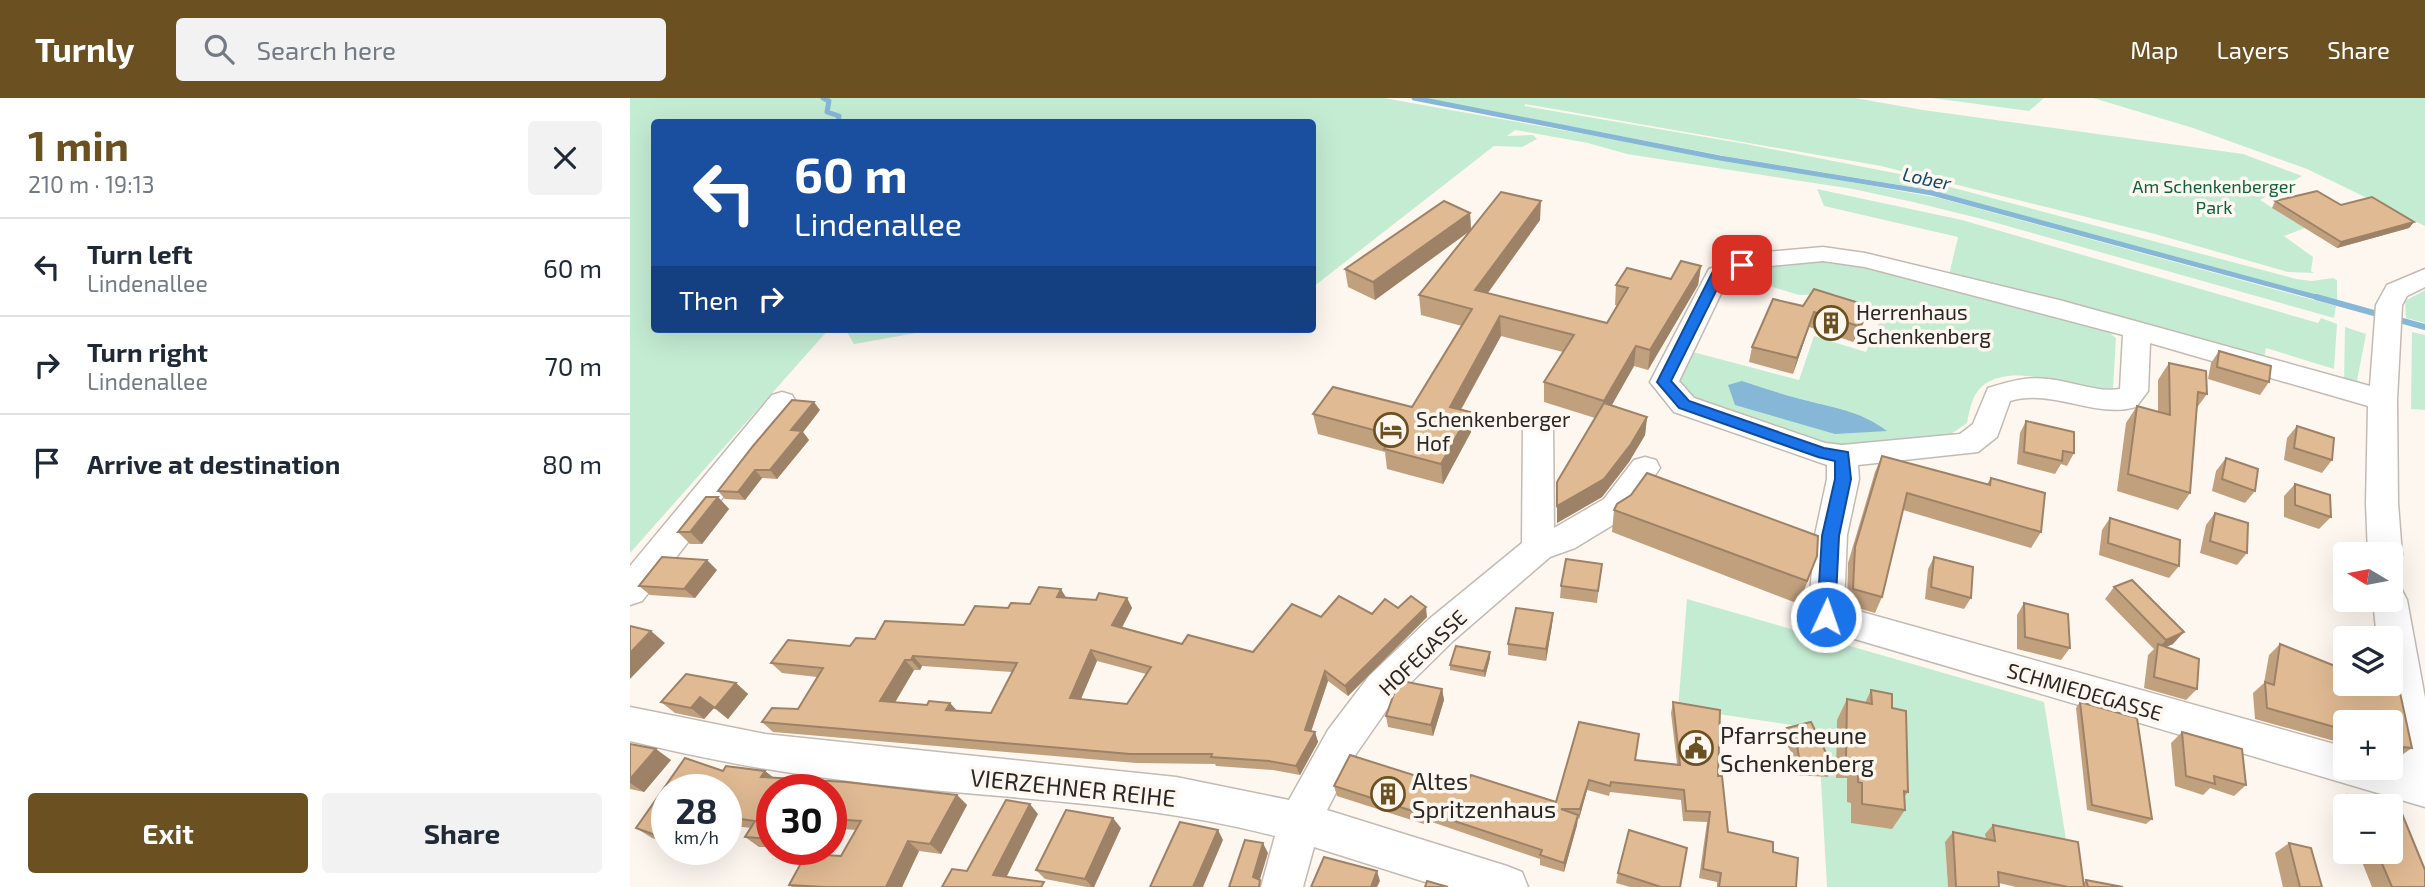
<!DOCTYPE html>
<meta charset="utf-8">
<style>
body{margin:0;font-family:"Exo 2",sans-serif;background:#f2f2f3;color:#1f2937;height:100vh;display:flex;flex-direction:column;font-size:26px;white-space:nowrap}
*{box-sizing:border-box;margin:0}
p{font-size:23px;color:#747a83}
.icon{flex:none;width:38px;height:38px;fill:none;stroke:currentColor;stroke-width:2;stroke-linecap:round;stroke-linejoin:round}
.map{position:relative;flex:1;overflow:hidden}
.side{display:flex;flex-direction:column;background:#fff;width:630px}
.side>*{flex:none}
.guide{position:absolute;left:21px;top:21px;width:665px;height:214px;border-radius:7px;box-shadow:0 7px 28px #0002;background:#1a4fa0;color:#fff;overflow:hidden}
.needle{width:46px;rotate:280deg}
.tools{position:absolute;left:1703px;top:444px;display:grid;gap:14px}
.tools a{display:grid;place-items:center;width:70px;height:70px;border-radius:7px;background:#fff;box-shadow:0 7px 28px #0002;font-size:35px}
.speed{position:absolute;left:21px;top:676px;display:flex;gap:14px;font-size:35px;font-weight:700;text-align:center}
.speed>*{display:grid;place-content:center;width:91px;height:91px;border-radius:50%;background:#fff;box-shadow:0 7px 28px #0002;line-height:1}
.speed small{font-size:18px;font-weight:400}
.speed .limit{border:10px solid #d22;background:#fff;color:#111}
.pin{position:absolute;display:grid;place-items:center;width:60px;height:60px;color:#fff;margin:-30px;border-radius:14px;box-shadow:0 4px 10px #0006}
.me{position:absolute;width:77px;margin:-38px;rotate:3deg;stroke-linejoin:round;filter:drop-shadow(0 0 5px #0008)}
.turn{display:flex;align-items:center;gap:24px;height:147px;padding:0 28px;font-size:32px}
.turn .icon{width:91px;height:91px;stroke-width:2.5}
.turn b{display:block;font-size:49px;line-height:60px}
.then{display:flex;align-items:center;height:66px;padding:0 28px;background:#0003;gap:14px;font-size:26px}
.round{display:grid;place-items:center;flex:none;width:74px;height:74px;border-radius:7px;background:#f2f2f3}
.overview{display:flex;align-items:center;justify-content:space-between;height:119px;padding:0 28px}
h1{font-size:42px;font-weight:700;line-height:52px;color:#6b5122}
.button{display:flex;gap:14px;margin-top:auto;padding:14px 28px}
.button a{flex:1;height:80px;border-radius:7px;background:#6b5122;color:#fff;font-size:28px;font-weight:700;line-height:80px;text-align:center}
.button a+a{background:#f2f2f3;color:#1f2937}
ul{padding:0;list-style:none}
li{display:flex;align-items:center;gap:21px;height:98px;padding:0 28px;border-top:2px solid #e0e1e3}
li div{flex:1}
li b{display:block;font-size:26px}
li em{font-style:normal}
header{display:flex;align-items:center;gap:42px;box-sizing:border-box;height:98px;padding:0 35px;background:#6b5122;color:#fff}
header strong{font-size:33px}
nav{display:flex;gap:38px;margin-inline-start:auto;font-size:24px}
.search{width:490px;height:63px;background:#f2f2f3;display:flex;align-items:center;gap:18px;box-sizing:border-box;padding:0 24px;border-radius:7px;color:#747a83;font-size:26px}
main{display:flex;flex:1;min-height:0}
.map>svg:first-child{display:block}
</style>
<header>
<strong>Turnly</strong>
<div class="search"><svg class="icon" aria-label="search" viewBox="0 0 24 24"><circle cx="10" cy="10" r="6"/><path d="M15 15l6 6"/></svg>Search here</div>
<nav><a>Map</a><a>Layers</a><a>Share</a></nav>
</header>
<main>
<section class="side">
<div class="overview"><div><h1>1 min</h1><p>210 m · 19:13</p></div><a class="round"><svg class="icon" aria-label="close" viewBox="0 0 24 24"><path d="M6 6l12 12M18 6L6 18"/></svg></a></div>
<ul>
<li><svg class="icon" aria-label="left" viewBox="0 0 24 24"><path d="M17 20v-9H6M10 6l-5 5 5 5"/></svg><div><b>Turn left</b><p>Lindenallee</p></div><em>60 m</em></li>
<li><svg class="icon" aria-label="right" viewBox="0 0 24 24"><path d="M7 20v-9h11M14 6l5 5-5 5"/></svg><div><b>Turn right</b><p>Lindenallee</p></div><em>70 m</em></li>
<li><svg class="icon" aria-label="arrive" viewBox="0 0 24 24"><path d="M6 21V4h12l-3 4 3 4H6"/></svg><div><b>Arrive at destination</b></div><em>80 m</em></li>
</ul>
<div class="button"><a>Exit</a><a>Share</a></div>
</section>
<div class="map">
<svg width="1795" height="789" viewBox="0 0 1795 789">
<rect width="100%" height="100%" fill="#fef7f0"/>
<g fill="#c4ecd3">
<path d="M0 0H754L1309 100 1706 208 1704 220 1356 122 1283 104 1223 91 997 56 958 45 885 32 877 38 903 37 907 41 892 49 864 48 683 189 682 24H24V231H199L0 455Z"/>
<path d="M793 0H1225L1293 12 1613 56 1672 78 1630 102 1675 130 1654 138 1683 159 1681 173 1684 175 1658 174 1525 136 1251 68 895 6 894 8 1116 46 1275 77 1666 181 1682 183 1703 180 1707 182V203L1300 92 1095 58Z"/>
<path d="M1302 0H1414L1399 13Z"/>
<path d="M1463 0H1795V128L1677 71 1563 30Z"/>
<path d="M1187 91 1332 122 1688 225 1691 220 1707 226 1704 271 1636 250 1633 264 1319 177 1328 139 1194 108Z"/>
<path d="M1196 162 1240 168 1475 231 1486 240 1483 290C1474 291 1465 292 1456 290 1425 285 1384 267 1355 286 1342 295 1340 311 1337 325L1321 336 1211 349 1066 303 1047 282 1063 254 1169 282 1184 238 1236 254 1253 216 1205 196 1169 197 1102 177 1129 166Z"/>
<path d="M1795 192V225L1776 220 1775 203Z"/>
<path d="M1715 229 1736 236 1727 283 1714 284Z"/>
<path d="M215 231H309L224 246Z"/>
<path d="M1782 234 1795 237V312L1781 311Z"/>
<path d="M1057 501 1414 604 1438 754 1356 737V752L1315 745 1318 789H1197L1188 631 1048 610Z"/>
</g>
<path fill="#87b7d6" d="M1112 283C1131 289 1150 296 1170 301 1203 310 1229 312 1257 333L1205 336 1105 307 1098 287Z"/>
<g fill="none" stroke-linecap="round" stroke-linejoin="round">
<g stroke="#87b7d6" stroke-width="5">
<path d="M193 0 199 3 197 14 209 18 208 24"/>
<path d="M784 0 1090 60 1302 95 1693 201"/>
</g>
<path stroke="#87b7d6" stroke-width="6" d="M1686 199 1795 229"/>
<g stroke="#c3bab2" stroke-width="3">
<g id="minor">
<path d="M1193 149 1235 155 1429 202 1740 288 1746 207 1757 187 1795 171V189L1777 198 1772 207 1767 302 1768 405 1772 457 1767 466 1760 468V457H1738L1736 405 1738 308 1520 245 1518 293 1506 309C1464 321 1423 290 1380 303L1367 339 1348 354 1228 367 1229 381 1217 437 1214 509 1715 649V670H1760V662L1770 664 1755 586H1760V541H1747L1743 502H1760V488L1772 492 1777 502 1795 600V709L1184 529 1178 519 1185 437 1197 381V367L1044 314 1020 284 1079 171 1126 155ZM1193 163 1235 169 1493 237 1490 291C1468 295 1441 283 1418 281 1397 278 1378 284 1358 290L1343 326 1330 336 1212 347 1195 345 1064 300 1049 283 1098 181 1130 169Z"/>
<path d="M152 294 162 297 166 304 162 311 12 503 0 507V468L142 297Z"/>
<path d="M908 317 918 320 923 327 924 430 974 401 1004 362 1015 359 1026 362 1030 370 996 419 945 450 920 459 824 542 765 600 726 656 697 712 877 768 892 774 898 789H811L684 749 673 789H631L645 738C523 706 396 702 272 689 180 680 90 665 0 643V609L135 636 546 679 659 702 698 632 739 578 798 522 892 445 893 327 898 320Z"/>
</g>
</g>
<use href="#minor" fill="#fff" fill-rule="evenodd"/>
</g>
<g fill="#c1a07e" fill-rule="evenodd">
<path d="M1645 103 1711 107 1784 124 1779 130 1707 150 1642 110Z"/>
<path d="M840 115 841 132 910 122 858 195 977 225 988 208 985 207 986 187 1041 181 1071 168 1068 187 1018 272 1004 268 981 307 1017 319 1015 337 999 364 972 399 927 425V384L965 320 914 304V284L933 254 871 238 831 312 840 314 841 334 813 386 757 371 755 354 688 336 683 316 782 309 832 228 791 217 789 197 840 133 745 202 718 189 715 171Z"/>
<path d="M1173 208H1239L1234 224 1223 244 1179 229 1163 276 1119 264 1122 249Z"/>
<path d="M1589 253 1639 284 1630 297 1578 281 1581 265Z"/>
<path d="M1539 265 1577 296 1566 311 1560 395 1548 412 1487 393 1496 325 1507 308 1528 314V282Z"/>
<path d="M190 312 173 334 179 342 147 381 132 380 115 402 95 401 88 393Z"/>
<path d="M1396 323 1444 355 1437 368 1431 366 1425 376 1387 366 1390 335Z"/>
<path d="M1667 328 1702 362 1692 375 1654 362 1657 340Z"/>
<path d="M1252 358 1357 386 1361 380 1411 434 1401 450 1273 412 1252 499 1245 515 1217 507 1218 465 1245 374Z"/>
<path d="M1596 360 1625 393 1615 405 1582 393 1586 373Z"/>
<path d="M1665 386 1701 419 1689 431 1654 419V398Z"/>
<path d="M88 399 99 411 72 446H60L48 434Z"/>
<path d="M984 412 1187 458 1169 506 982 434Z"/>
<path d="M1585 415 1617 455 1607 467 1570 455 1576 427Z"/>
<path d="M1480 420 1549 468 1539 480 1469 457 1472 432Z"/>
<path d="M1304 459 1341 500 1334 511 1295 501 1298 471Z"/>
<path d="M972 466 967 505 930 500 931 488Z"/>
<path d="M87 472 65 500 20 497 9 488Z"/>
<path d="M1484 489 1543 546 1536 549 1567 591 1556 602 1514 590 1518 557 1524 551 1475 501Z"/>
<path d="M436 500 466 502 497 500 502 510 492 530 552 546 623 554 691 519 742 516 768 510 797 519 718 598 698 583 681 634H685L688 644 670 677 643 672 586 668 585 666 506 665 143 634 132 624 168 611 187 579 152 575 141 565 220 548 245 541 334 527 378 510ZM467 563 516 576 497 606 451 601ZM292 568 382 574 361 615 327 613 320 605 297 607 265 604 284 572H290Z"/>
<path d="M1394 505 1440 550 1431 562 1387 551V517Z"/>
<path d="M923 515 922 527 916 563 878 557V546Z"/>
<path d="M1650 546 1715 572V586H1756L1769 590 1782 650 1760 665V625H1715V646L1625 621 1623 595 1634 585 1639 557Z"/>
<path d="M860 554V560L855 579 820 572V567Z"/>
<path d="M106 585 118 596 98 621 84 610 74 621 45 615 31 604Z"/>
<path d="M812 591 814 602 803 638 758 629 756 618Z"/>
<path d="M1241 592 1262 610 1278 694 1274 699 1275 712 1262 731 1221 725V705L1217 704V680H1206L1207 622 1217 601 1235 605Z"/>
<path d="M1043 604 1088 678 1098 734 1143 754 1166 789H1087V784L1069 780 1077 724 1053 723 1051 702 980 694 979 698 957 692 949 721H948L947 727 934 774 910 767V761L799 723 797 727 707 698 704 688 834 693 926 704 949 624 1005 662 1047 666 1041 615Z"/>
<path d="M1450 604 1522 721 1516 726 1457 712 1446 610Z"/>
<path d="M1157 630 1203 669 1198 679 1166 677 1163 657 1153 641Z"/>
<path d="M1552 634 1616 687 1604 698 1580 690 1573 697 1545 688 1541 645Z"/>
<path d="M0 646 41 662 14 694 0 691Z"/>
<path d="M55 660 93 673 96 668 135 673 142 679 216 684 327 697 337 707 311 756 289 753 272 789H162L159 787 176 756 211 758 226 732 201 730V691H142V749H129L115 739 121 730 96 727V691H37V745L22 740 6 730Z"/>
<path d="M1718 697 1768 706 1795 772V789H1742L1728 754H1760V709H1715V740L1703 708Z"/>
<path d="M1363 727 1453 785 1456 782 1493 789H1386L1369 785V789H1318L1315 744 1323 734 1356 741 1355 736Z"/>
<path d="M491 730 464 789H457L415 781 406 772Z"/>
<path d="M1659 745 1692 789H1653L1645 755Z"/>
<path d="M988 775 1050 789H1000L986 785Z"/>
</g>
<g fill="#9d8267">
<path d="M911 103 910 122 846 211 845 192Z"/>
<path d="M840 115 841 132 745 202 743 184Z"/>
<path d="M1784 124 1779 130 1707 150 1711 144Z"/>
<path d="M1071 168 1068 187 1018 272 1020 252Z"/>
<path d="M1239 208 1234 224 1223 244 1228 228Z"/>
<path d="M1184 214 1179 229 1163 276 1167 260Z"/>
<path d="M870 218 871 238 821 329 820 309Z"/>
<path d="M1006 248 1004 268 973 323 974 303Z"/>
<path d="M184 304 190 312 173 334 179 342 147 381 140 372 161 332Z"/>
<path d="M840 314 841 334 813 386 811 366Z"/>
<path d="M1017 319 1015 337 999 364 972 399 927 425V408Z"/>
<path d="M125 372 132 380 115 402 108 394Z"/>
<path d="M88 399 99 411 72 446 60 434Z"/>
<path d="M77 462 87 472 65 500 54 491Z"/>
<path d="M431 491 437 501 427 499Z"/>
<path d="M497 500 502 510 487 538 482 527Z"/>
<path d="M796 509 797 519 718 598 715 588Z"/>
<path d="M923 515 922 527 916 563V551Z"/>
<path d="M21 533 35 545 0 581V555Z"/>
<path d="M1554 534 1543 546 1526 553 1536 542Z"/>
<path d="M461 552 467 563 447 610 440 600Z"/>
<path d="M860 554V560L855 579 854 573Z"/>
<path d="M283 558 292 568 290 572 281 562Z"/>
<path d="M275 562 284 572 260 613 250 603Z"/>
<path d="M695 573 698 583 678 642 675 632Z"/>
<path d="M106 585 118 596 98 621 85 610Z"/>
<path d="M812 591 814 602 803 638 801 627Z"/>
<path d="M70 599 84 610 74 621 61 610Z"/>
<path d="M320 605 329 615 316 612Z"/>
<path d="M685 634 688 644 670 677 666 668Z"/>
<path d="M26 651 41 662 14 694 0 685V681Z"/>
<path d="M135 673 148 683 131 679Z"/>
<path d="M959 682 957 692 949 721 950 711Z"/>
<path d="M327 697 337 707 311 756 300 746Z"/>
<path d="M400 706 408 716 373 786 363 777Z"/>
<path d="M797 714 799 723 797 727 795 717Z"/>
<path d="M948 717 947 727 934 774V765Z"/>
<path d="M483 720 491 730 464 789H462L455 781Z"/>
<path d="M37 725V743L28 738Z"/>
<path d="M588 732 593 742 573 789H563Z"/>
<path d="M278 743 289 753 272 789H256Z"/>
<path d="M633 745 638 755 628 788 623 779Z"/>
<path d="M747 773 750 783 747 789H741Z"/>
</g>
<g fill="#e0ba93" stroke="#9d8267" stroke-width="2" fill-rule="evenodd">
<path d="M1687 93 1711 107 1742 99 1784 124 1711 144 1645 103Z"/>
<path d="M871 94 911 103 845 192 977 225 998 190 986 187 997 170 1041 181 1051 163 1071 168 1020 252 1006 248 974 303 914 284 944 237 870 218 820 309 840 314 811 366 754 351 763 337 683 316 703 289 782 309 842 211 789 197Z"/>
<path d="M814 103 840 115 743 184 715 171Z"/>
<path d="M1184 191 1239 208 1228 228 1184 214 1167 260 1122 249 1143 201 1173 208Z"/>
<path d="M1589 253 1641 268 1639 284 1587 269Z"/>
<path d="M1539 265 1576 273 1577 296 1568 294 1560 395 1498 376 1507 308 1540 317Z"/>
<path d="M162 302 184 304 161 332 172 333 140 372H125L108 394 88 393 123 348Z"/>
<path d="M974 305 1017 319 1001 346 974 381 927 408V384Z"/>
<path d="M1396 323 1444 334V355L1433 353 1432 363 1394 354Z"/>
<path d="M1667 328 1704 340 1702 362 1664 350Z"/>
<path d="M1252 358 1360 387 1361 380 1415 395 1411 434 1277 395 1252 499 1223 491 1225 449Z"/>
<path d="M1596 360 1628 371 1625 393 1592 381Z"/>
<path d="M1017 375 1188 438 1187 458 1177 483 984 412 987 406 1001 397Z"/>
<path d="M1665 386 1700 397 1701 419 1665 407Z"/>
<path d="M76 399H88L60 434H48Z"/>
<path d="M1585 415 1618 425 1617 455 1580 443Z"/>
<path d="M1480 420 1550 442 1549 468 1478 445Z"/>
<path d="M32 459 77 462 54 491 9 488Z"/>
<path d="M1304 459 1343 469 1341 500 1301 489Z"/>
<path d="M936 461 972 466 968 493 931 488Z"/>
<path d="M1502 482 1554 534 1536 542 1484 489Z"/>
<path d="M409 489 431 491 427 499 466 502 469 495 497 500 482 527 552 546 558 537 623 554 662 506 691 519 709 498 742 516 755 501 768 510 781 498 796 509 715 588 695 573 675 632 685 634 666 668 639 663 581 659 582 656H500L132 624 142 610 168 611 193 570 141 565 158 542 220 548 226 540 245 541 255 523 334 527 345 508 378 510 381 505 400 506ZM461 552 521 569 497 606 440 600ZM283 558 387 565 361 615 316 612 320 605 299 603 297 607 250 603 275 562H281Z"/>
<path d="M1394 505 1438 516 1440 550 1395 539Z"/>
<path d="M886 510 923 515 916 551 878 546Z"/>
<path d="M0 528 21 533 0 555Z"/>
<path d="M1528 546 1569 561 1567 591 1524 579Z"/>
<path d="M1650 546 1715 572V586H1756L1769 590 1782 650 1773 649 1772 657 1760 654V625H1715V632L1637 610 1635 584 1644 587Z"/>
<path d="M826 548 860 554 854 573 820 567Z"/>
<path d="M56 576 106 585 85 610 70 599 61 610 31 604Z"/>
<path d="M772 583 812 591 801 627 756 618 766 590Z"/>
<path d="M1241 592 1262 596V610L1276 613 1278 694 1274 693 1275 712 1232 706V685L1228 684V660H1216L1217 601 1242 606Z"/>
<path d="M1043 604 1090 612 1088 678H1092L1098 734 1143 744V754L1168 760 1166 789H1089L1091 775 1073 771 1080 714 1056 713 1054 692 981 684 980 688 959 682 950 711H931L948 717 934 765 910 757 912 752 797 714 795 717 704 688 720 657 834 693 841 677 926 704 949 624 1009 636 1005 662 1050 667Z"/>
<path d="M1450 604 1507 620 1522 721 1462 707Z"/>
<path d="M1181 624 1203 669 1170 666 1167 647 1157 630Z"/>
<path d="M1552 634 1612 651 1616 687 1584 678 1585 686 1556 678Z"/>
<path d="M0 646 26 651 0 681Z"/>
<path d="M55 660 93 673 96 668 135 673 131 679 216 684 327 697 300 746 278 743 256 789H194L159 787 176 756 211 758 231 723 201 721V691H142V739L141 741 115 739 125 723 96 719V691H37V725L28 738 6 730Z"/>
<path d="M1718 697 1768 706 1795 772V789H1762L1747 754H1760V709H1722Z"/>
<path d="M376 702 400 706 363 777 414 784 411 789H312L322 771 337 773Z"/>
<path d="M436 712 483 720 455 781 406 772Z"/>
<path d="M550 724 588 732 563 789H520Z"/>
<path d="M1363 727 1448 744 1454 789H1438L1368 774 1369 789H1326L1323 734 1365 743Z"/>
<path d="M999 732 1057 750 1050 789H1031L988 775Z"/>
<path d="M615 742 633 745 623 779 630 782 629 789H599Z"/>
<path d="M1659 745 1681 750 1692 789H1670Z"/>
<path d="M694 759 747 773 741 789H681Z"/>
<path d="M1456 782 1493 789H1458Z"/>
<path d="M797 783 818 789H795Z"/>
</g>
<path fill="#1a73e8" stroke="#114b97" stroke-width="2" d="M1112 164 1118 167 1116 170 1093 179 1041 283 1059 303 1194 350 1218 354 1221 381 1209 438 1205 519 1202 525 1196 527 1190 525 1187 519 1192 438 1205 381V363L1188 359 1049 310 1027 284 1083 173Z"/>
<defs>
<g id="building-ring" transform="scale(1.75)"><circle r="9.5" fill="#fef7f0" stroke="#6b5122" stroke-width="1.5"/><path d="M-4-6H4V6H1V3H-1V6H-4ZM-2.5-4.3h1.7v1.8h-1.7ZM.8-4.3h1.7v1.8H.8ZM-2.5-1h1.7V.8h-1.7ZM.8-1h1.7V.8H.8Z" fill="#6b5122"/></g>
<g id="hotel-ring" transform="scale(1.75)"><circle r="9.5" fill="#fef7f0" stroke="#6b5122" stroke-width="1.5"/><path d="M-6-4.5h1.5V1H6V5H4.5V3h-9V5H-6ZM-4 0a1.8 1.8 0 1 1 3.6 0ZM.5 0V-2.5h3Q6-2.5 6 0Z" fill="#6b5122"/></g>
<g id="civic-ring" transform="scale(1.75)"><circle r="9.5" fill="#fef7f0" stroke="#6b5122" stroke-width="1.5"/><path d="M-.6-6.5H3V-4.5H.6V-3L4-1V1h2V6H-6V1h2V-1L-.6-3ZM-1.2 2.5V6h2.4V2.5Z" fill="#6b5122"/></g>
</defs>
<g fill-rule="evenodd">
<use href="#building-ring" x="1201" y="225"/>
<use href="#hotel-ring" x="761" y="332"/>
<use href="#civic-ring" x="1066" y="650"/>
<use href="#building-ring" x="758" y="696"/>
</g>
<g text-anchor="middle" dominant-baseline="central" stroke-width="7" stroke-linejoin="round" paint-order="stroke">
<g font-size="18" fill="#0e613c" stroke="#fef7f0">
<text x="1584" y="88">Am Schenkenberger<tspan x="1584" dy="21">Park</tspan></text>
</g>
<g font-size="19" font-style="italic" fill="#104b6a" stroke="#fef7f0">
<text transform="translate(1297 80) rotate(12)">Lober</text>
</g>
<g font-size="21" fill="#2b2724" stroke="#fef7f0" text-anchor="start">
<text x="1226" y="213">Herrenhaus<tspan x="1226" dy="24">Schenkenberg</tspan></text>
<text x="786" y="320">Schenkenberger<tspan x="786" dy="24">Hof</tspan></text>
</g>
<g font-size="21" fill="#2b2724" stroke="#fef7f0">
<text transform="translate(792 554) rotate(-44)">HOFEGASSE</text>
<text transform="translate(1455 593) rotate(16)">SCHMIEDEGASSE</text>
</g>
<g font-size="24" fill="#2b2724" stroke="#fef7f0" text-anchor="start">
<text x="1090" y="636">Pfarrscheune<tspan x="1090" dy="28">Schenkenberg</tspan></text>
<text x="782" y="682">Altes<tspan x="782" dy="28">Spritzenhaus</tspan></text>
</g>
<g font-size="24" fill="#2b2724" stroke="#fef7f0">
<text transform="translate(443 689) rotate(6)">VIERZEHNER REIHE</text>
</g>
</g>
</svg>
<div class="tools">
<a><svg class="needle" viewBox="-14 -14 28 28"><path d="M0-13l5 13h-10z" fill="#e53935"/><path d="M0 13l5-13h-10z" fill="#747a83"/></svg></a>
<a><svg class="icon" aria-label="layers" viewBox="0 0 24 24"><path d="M12 4l9 5-9 5-9-5zM3 14l9 5 9-5"/></svg></a>
<a>+</a>
<a>−</a>
</div>
<div class="speed"><div>28<small>km/h</small></div><div class="limit">30</div></div>
<div class="pin" style="left:1112px;top:167px;background:#d93025"><svg class="icon" aria-label="arrive" viewBox="0 0 24 24"><path d="M6 21V4h12l-3 4 3 4H6"/></svg></div>
<svg class="me" style="left:1196px;top:519px" viewBox="-20 -20 40 40"><circle r="17" fill="#1a73e8" stroke="#fff" stroke-width="3"/><path d="M0-11L8 9 0 5-8 9z" fill="#fff"/></svg>
<div class="guide">
<div class="turn"><svg class="icon" aria-label="left" viewBox="0 0 24 24"><path d="M17 20v-9H6M10 6l-5 5 5 5"/></svg><div><b>60 m</b>Lindenallee</div></div>
<div class="then">Then<svg class="icon" aria-label="right" viewBox="0 0 24 24"><path d="M7 20v-9h11M14 6l5 5-5 5"/></svg></div>
</div>
</div>
</main>
